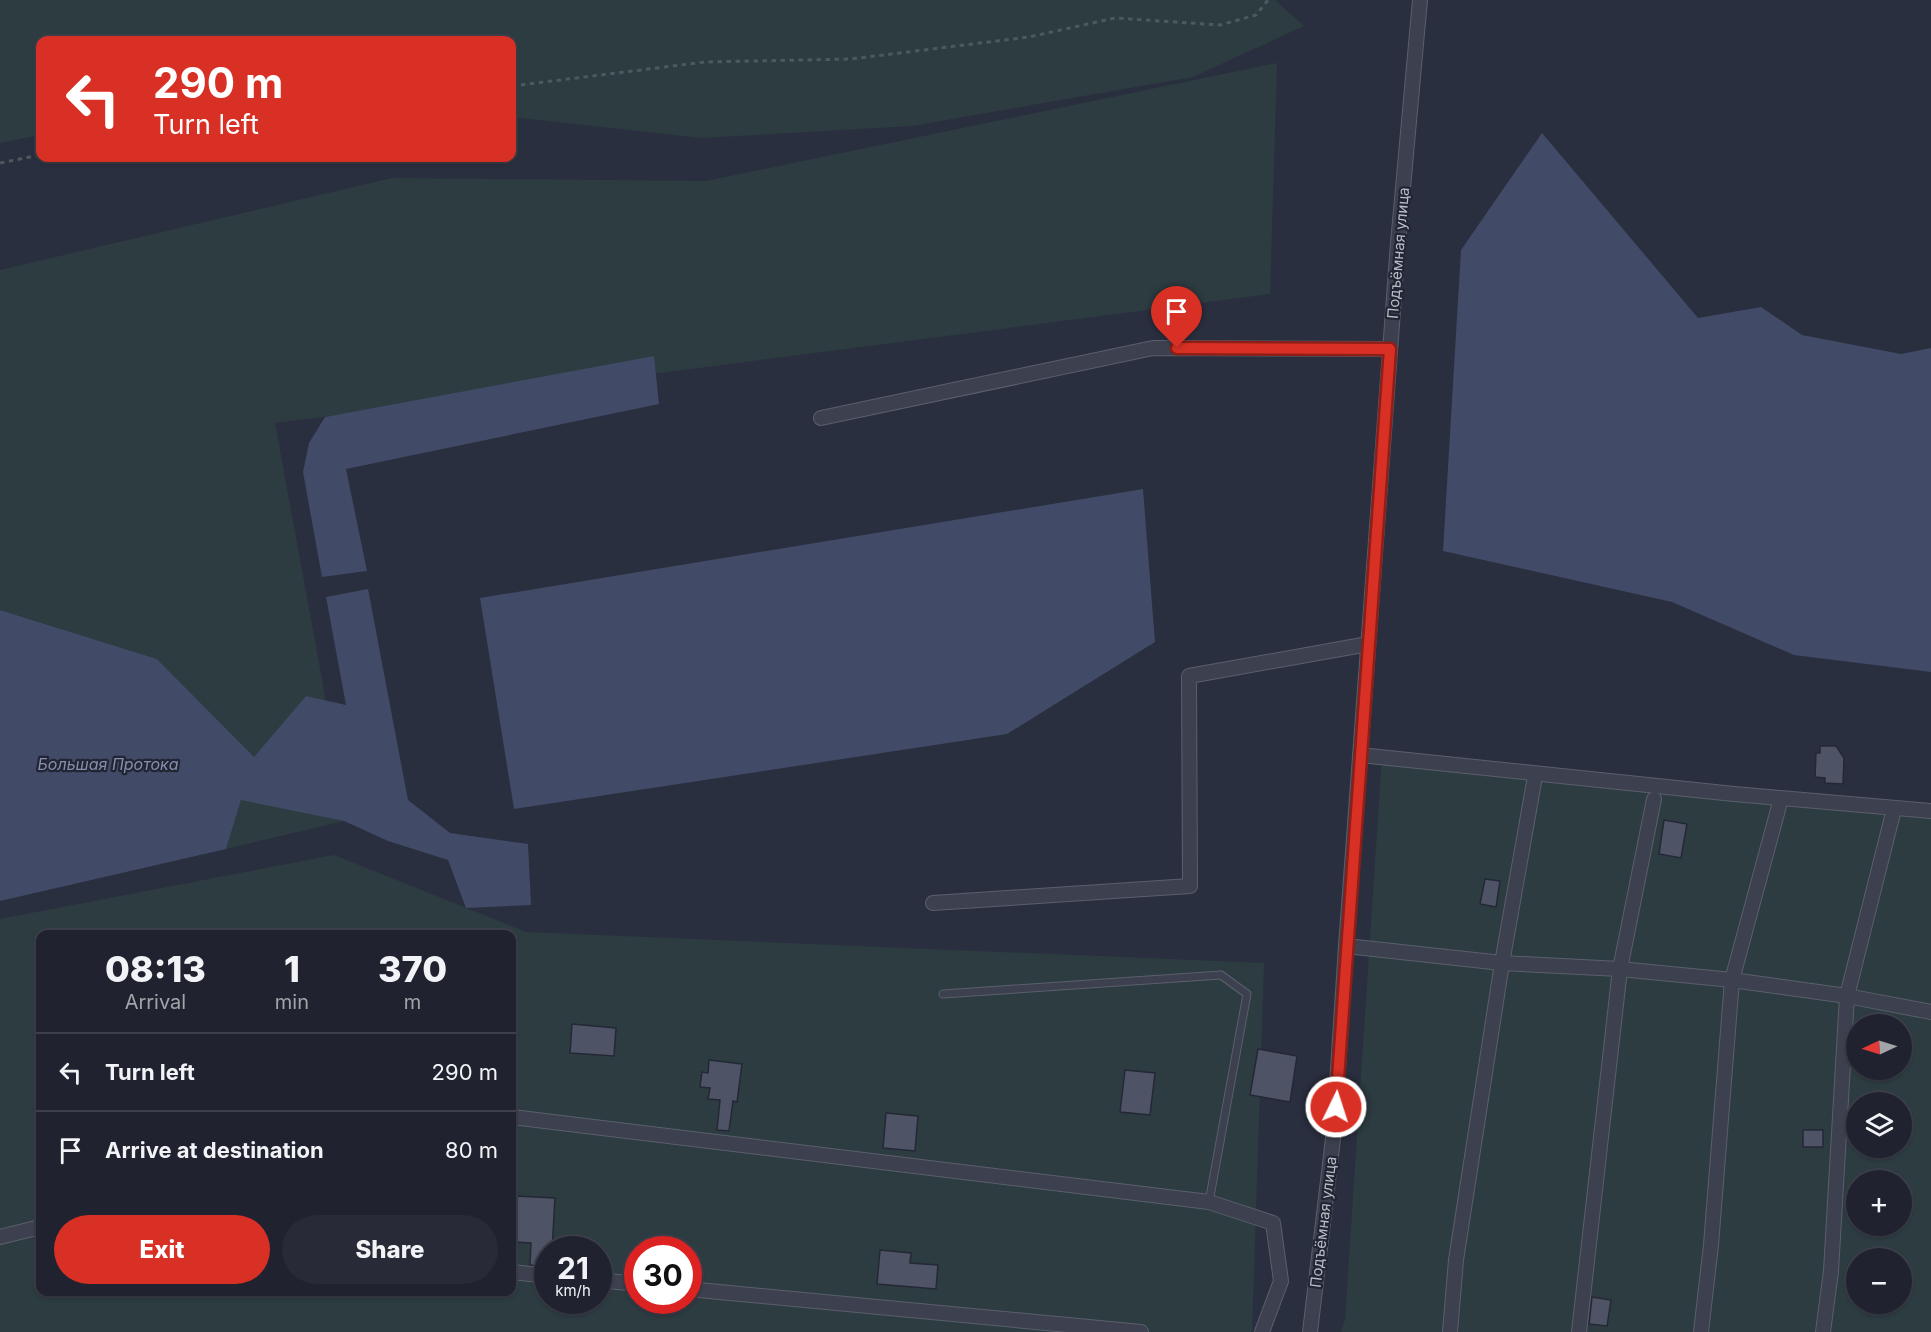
<!DOCTYPE html>
<meta charset="utf-8">
<style>
body{margin:0;font-family:Inter,sans-serif;background:#282b37;color:#f1f3f6;height:100vh;display:flex;flex-direction:column;font-size:22px;white-space:nowrap}
*{box-sizing:border-box;margin:0}
p{font-size:20px;color:#a2a4aa}
.icon{flex:none;width:33px;height:33px;fill:none;stroke:currentColor;stroke-width:2;stroke-linecap:round;stroke-linejoin:round}
.map{position:relative;flex:1;overflow:hidden}
.panel{position:absolute;left:36px;top:930px;width:480px;height:366px;display:flex;flex-direction:column;background:#20232f;border-radius:12px;box-shadow:0 2px 4px #0004,0 0 0 2px #3d404b}
.panel>*{flex:none}
.top-card{position:absolute;left:36px;top:36px;width:480px;height:126px;border-radius:12px;box-shadow:0 2px 4px #0004,0 0 0 2px #3d404b;background:#d93025;color:#fff;overflow:hidden}
.needle{width:39px;rotate:266deg}
.buttons{position:absolute;left:1846px;top:1014px;display:grid;gap:12px}
.buttons a{display:grid;place-items:center;width:66px;height:66px;border-radius:50%;background:#20232f;box-shadow:0 2px 4px #0004,0 0 0 2px #3d404b;font-size:30px}
.speed{position:absolute;left:534px;top:1236px;display:flex;gap:12px;font-size:30px;font-weight:700;text-align:center}
.speed>*{display:grid;place-content:center;width:78px;height:78px;border-radius:50%;background:#20232f;box-shadow:0 2px 4px #0004,0 0 0 2px #3d404b;line-height:1}
.speed small{font-size:15px;font-weight:400}
.speed .limit{border:9px solid #d22;background:#fff;color:#111}
.pin{position:absolute;display:grid;place-items:center;width:51px;height:51px;color:#fff;margin:-62px -26px;border-radius:50% 50% 50% 0;rotate:-45deg;box-shadow:0 0 6px #0007}
.pin .icon{rotate:45deg}
.me{position:absolute;width:66px;margin:-33px;rotate:4deg;stroke-linejoin:round;filter:drop-shadow(0 0 4px #0008)}
.turn{display:flex;align-items:center;gap:21px;height:126px;padding:0 18px;font-size:27px}
.turn .icon{width:78px;height:78px;stroke-width:2.5}
.turn b{display:block;font-size:42px;line-height:51px}
.eta{display:flex;justify-content:space-evenly;align-items:center;height:102px;text-align:center}
.eta b{font-size:36px;font-weight:800;line-height:42px}
.cta{display:flex;gap:12px;margin-top:auto;padding:12px 18px}
.cta a{flex:1;height:69px;border-radius:36px;background:#d93025;color:#fff;font-size:24px;font-weight:800;line-height:69px;text-align:center}
.cta a+a{background:#282b37;color:#f1f3f6}
ul{padding:0;list-style:none}
li{display:flex;align-items:center;gap:18px;height:78px;padding:0 18px;border-top:2px solid #3d404b}
li div{flex:1}
li b{display:block;font-size:22px}
li em{font-style:normal}
.map>svg:first-child{display:block}
</style>
<div class="map">
<svg width="1931" height="1332" viewBox="0 0 1931 1332">
<rect width="100%" height="100%" fill="#2a2f3f"/>
<g fill="#2d3c41" fill-rule="evenodd">
<path d="M0 0H1275L1304 26 1193 77 912 126 702 138 512 117V40H40V135L0 143Z"/>
<path d="M1277 63 1270 294 275 423 323 685 331 745 344 821 226 849 254 757 157 659 0 610V270L392 178 706 181Z"/>
<path d="M1382 756 1931 808V1332H1341L1345 1320ZM1857 1024H1902V1070H1857ZM1857 1102H1902V1148H1857ZM1857 1180H1902V1226H1857ZM1857 1258H1902V1304H1857Z"/>
<path d="M334 855 526 932 1264 963 1252 1332H0V919ZM40 934H512V1292H40ZM548 1250H598V1300H548ZM638 1250H688V1300H638Z"/>
</g>
<g fill="#414a66">
<path d="M1542 133 1698 318 1761 307 1802 335 1901 354 1931 348V672L1794 655 1672 602 1443 551 1461 250Z"/>
<path d="M654 356 659 404 346 469 367 571 322 577 303 472 309 443 325 417Z"/>
<path d="M1143 489 1155 642 1007 734 514 809 480 598Z"/>
<path d="M368 589 408 800 450 833 528 844 531 905 466 908 448 860 388 841 344 821 241 800 226 849 0 901V610L157 659 254 757 306 696 346 705 326 597Z"/>
</g>
<g fill="#4e5365" stroke="#242836" stroke-width="1.5">
<path d="M1820 746H1836L1844 758 1843 784 1825 783V778L1815 777 1816 753H1820Z"/>
<path d="M1664 820 1687 824 1681 858 1659 854Z"/>
<path d="M1485 879 1500 881 1496 907 1480 904Z"/>
<path d="M572 1024 616 1028 614 1056 570 1053Z"/>
<path d="M1258 1049 1297 1056 1290 1102 1250 1095Z"/>
<path d="M709 1060 742 1064 737 1102 733 1101 729 1131 717 1130 720 1100 708 1099 710 1088 700 1087 702 1072 708 1073Z"/>
<path d="M1125 1070 1155 1073 1150 1115 1120 1112Z"/>
<path d="M886 1113 918 1116 915 1151 883 1148Z"/>
<rect x="1803" y="1130" width="20" height="17"/>
<path d="M515 1196 555 1198 552 1250H548V1267L530 1265 531 1243 513 1242Z"/>
<path d="M880 1250 911 1253 910 1263 938 1265 936 1289 877 1284Z"/>
<path d="M1592 1297 1611 1300 1607 1326 1589 1324Z"/>
</g>
<g fill="none" stroke-linecap="round" stroke-linejoin="round">
<g stroke="#5b5f6c" stroke-width="9">
<path id="service" d="M943 994 1221 975 1247 994 1209 1202"/>
</g>
<g stroke="#5b5f6c" stroke-width="16">
<g id="minor">
<path d="M821 418 1153 348 1390 349"/>
<path d="M1360 755 1734 794 1931 811"/>
<path d="M933 903 1190 886 1189 676 1368 644"/>
<path d="M1346 946 1502 963 1620 969 1732 980 1847 996 1931 1012"/>
<path d="M512 1117 1209 1202 1273 1223 1281 1281 1262 1332"/>
<path d="M0 1237 40 1227"/>
<path d="M512 1272 548 1276"/>
<path d="M598 1280 638 1284"/>
<path d="M688 1289 1141 1332"/>
<path d="M1310 1332 1334 1130 1346 946 1398 243 1420 0"/>
<path d="M1450 1332 1456 1260 1502 963 1534 782"/>
<path d="M1579 1332 1620 969 1654 799"/>
<path d="M1701 1332 1711 1245 1732 980 1779 806"/>
<path d="M1823 1332 1831 1271 1847 996 1893 813"/>
</g>
</g>
<g stroke="#4c595f" stroke-width="3" stroke-dasharray="4.5 4.5" stroke-linecap="butt">
<path d="M512 86 705 62 851 59 1029 37 1115 18 1220 25 1256 15 1268 0"/>
<path d="M0 163 40 155"/>
</g>
<use href="#service" stroke="#3d414f" stroke-width="7"/>
<use href="#minor" stroke="#3d414f" stroke-width="14"/>
</g>
<g fill="none" stroke-linecap="round" stroke-linejoin="round">
<g stroke="#8d1f18" stroke-width="15">
<path id="route" d="M1177 348 1390 349 1336 1107"/>
</g>
<use href="#route" stroke="#d93025" stroke-width="10"/>
</g>
<g text-anchor="middle" dominant-baseline="central" stroke-width="4.5" stroke-linejoin="round" paint-order="stroke">
<g font-size="15" fill="#babdc9" stroke="#222634">
<text transform="translate(1398 253) rotate(-85)">Подъёмная улица</text>
<text transform="translate(1323 1222) rotate(-83)">Подъёмная улица</text>
</g>
<g font-size="16" font-style="italic" fill="#868ead" stroke="#222634">
<text x="108" y="764">Большая Протока</text>
</g>
</g>
</svg>
<div class="buttons">
<a><svg class="needle" viewBox="-14 -14 28 28"><path d="M0-13l5 13h-10z" fill="#e53935"/><path d="M0 13l5-13h-10z" fill="#a2a4aa"/></svg></a>
<a><svg class="icon" aria-label="layers" viewBox="0 0 24 24"><path d="M12 4l9 5-9 5-9-5zM3 14l9 5 9-5"/></svg></a>
<a>+</a>
<a>−</a>
</div>
<div class="speed"><div>21<small>km/h</small></div><div class="limit">30</div></div>
<div class="pin" style="left:1177px;top:348px;background:#d93025"><svg class="icon" aria-label="arrive" viewBox="0 0 24 24"><path d="M6 21V4h12l-3 4 3 4H6"/></svg></div>
<svg class="me" style="left:1336px;top:1107px" viewBox="-20 -20 40 40"><circle r="17" fill="#d93025" stroke="#fff" stroke-width="3"/><path d="M0-11L8 9 0 5-8 9z" fill="#fff"/></svg>
<div class="top-card">
<div class="turn"><svg class="icon" aria-label="left" viewBox="0 0 24 24"><path d="M17 20v-9H6M10 6l-5 5 5 5"/></svg><div><b>290 m</b>Turn left</div></div>
</div>
<section class="panel">
<div class="eta">
<div><b>08:13</b><p>Arrival</p></div>
<div><b>1</b><p>min</p></div>
<div><b>370</b><p>m</p></div>
</div>
<ul>
<li><svg class="icon" aria-label="left" viewBox="0 0 24 24"><path d="M17 20v-9H6M10 6l-5 5 5 5"/></svg><div><b>Turn left</b></div><em>290 m</em></li>
<li><svg class="icon" aria-label="arrive" viewBox="0 0 24 24"><path d="M6 21V4h12l-3 4 3 4H6"/></svg><div><b>Arrive at destination</b></div><em>80 m</em></li>
</ul>
<div class="cta"><a>Exit</a><a>Share</a></div>
</section>
</div>
